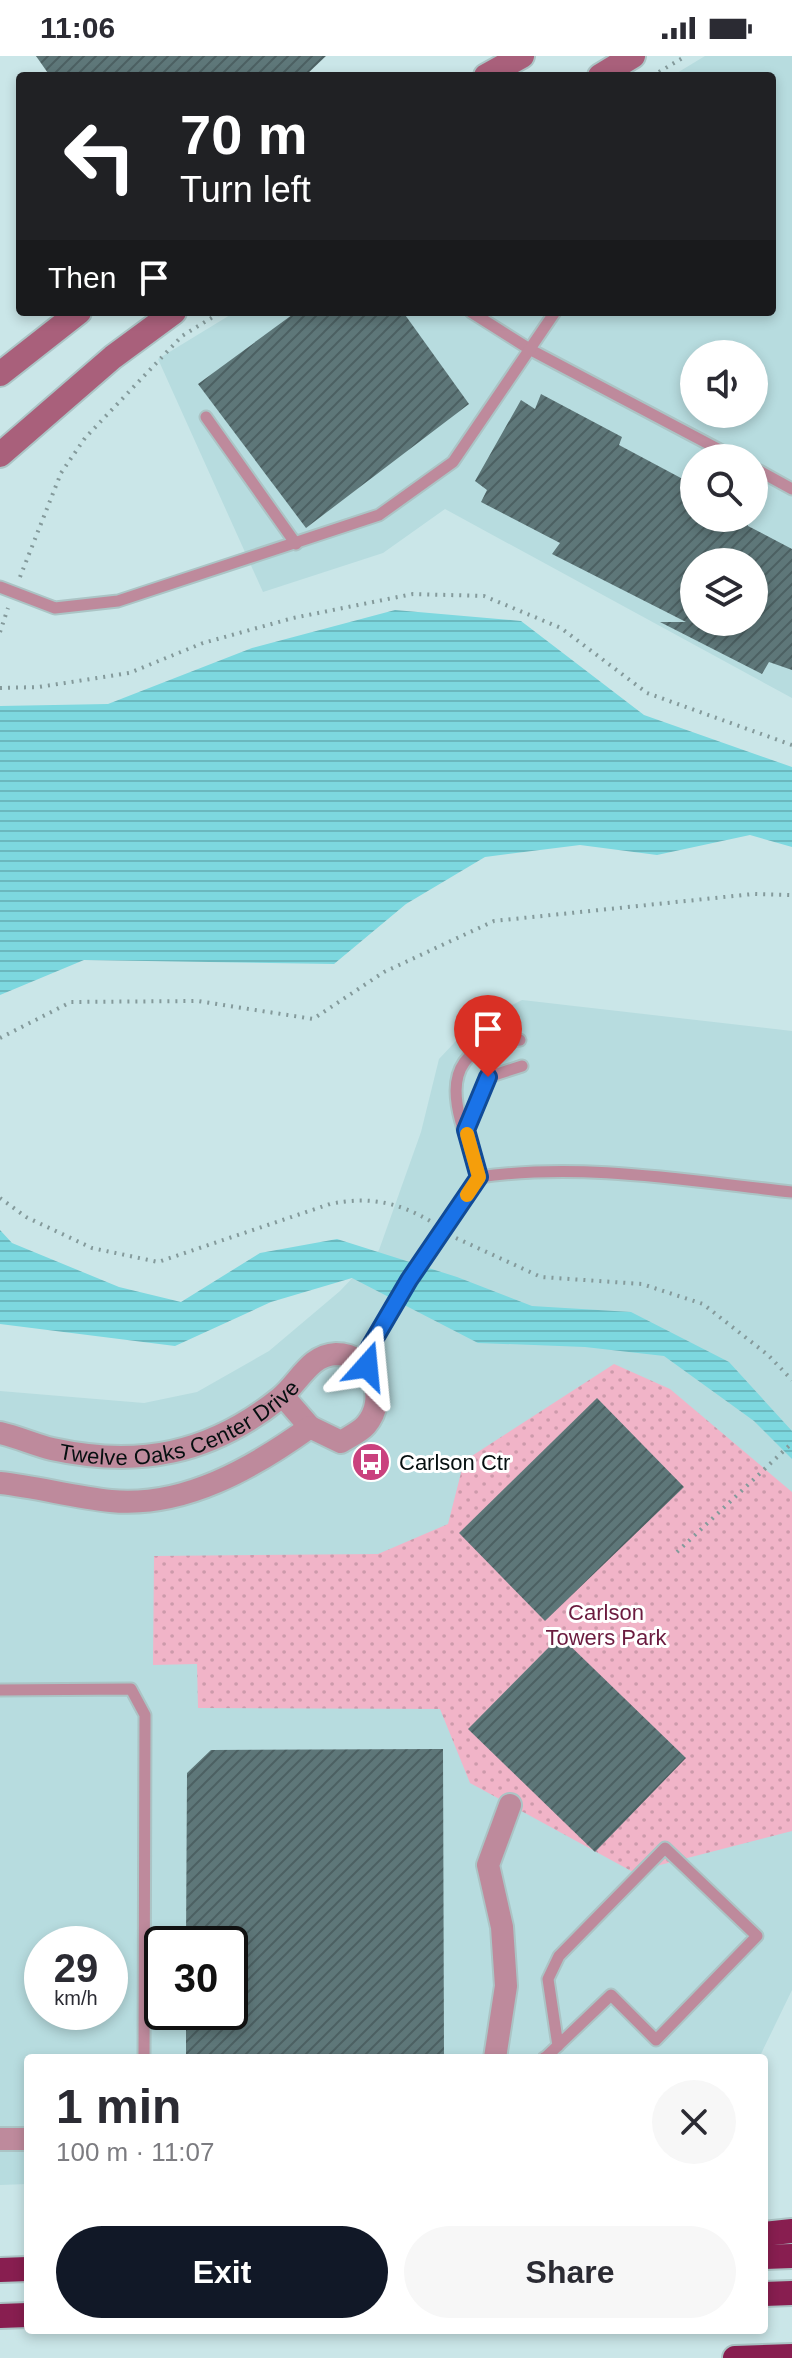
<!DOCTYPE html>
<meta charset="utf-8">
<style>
body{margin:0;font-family:Helvetica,sans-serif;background:#f7f7f7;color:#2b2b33;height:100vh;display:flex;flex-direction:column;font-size:30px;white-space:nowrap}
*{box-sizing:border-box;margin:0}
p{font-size:26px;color:#7c7c81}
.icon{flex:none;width:44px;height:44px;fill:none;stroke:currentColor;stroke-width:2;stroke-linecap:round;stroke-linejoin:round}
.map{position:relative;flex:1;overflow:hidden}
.drawer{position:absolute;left:24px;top:1998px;width:744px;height:280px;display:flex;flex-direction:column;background:#fff;border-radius:8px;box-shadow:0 4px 12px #0003}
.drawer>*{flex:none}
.hud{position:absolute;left:16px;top:16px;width:760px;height:244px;border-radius:8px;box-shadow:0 4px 12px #0003;background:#202124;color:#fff;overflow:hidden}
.buttons{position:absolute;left:680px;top:284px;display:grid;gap:16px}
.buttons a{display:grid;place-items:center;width:88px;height:88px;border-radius:50%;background:#fff;box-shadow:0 4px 12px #0003;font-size:40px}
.speed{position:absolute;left:24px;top:1870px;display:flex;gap:16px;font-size:40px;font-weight:700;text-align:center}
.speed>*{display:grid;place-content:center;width:104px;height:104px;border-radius:50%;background:#fff;box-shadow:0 4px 12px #0003;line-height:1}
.speed small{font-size:20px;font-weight:400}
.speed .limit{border:4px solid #111;border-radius:12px;background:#fff;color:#111}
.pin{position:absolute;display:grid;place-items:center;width:68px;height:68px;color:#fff;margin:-82px -34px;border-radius:50% 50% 50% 0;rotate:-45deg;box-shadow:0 0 8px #0007}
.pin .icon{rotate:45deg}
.me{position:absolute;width:88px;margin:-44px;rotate:18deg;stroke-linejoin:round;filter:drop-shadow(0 0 6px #0008)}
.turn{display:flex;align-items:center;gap:28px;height:168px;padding:0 32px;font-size:36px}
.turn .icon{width:104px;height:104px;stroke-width:2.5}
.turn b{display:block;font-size:56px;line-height:68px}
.then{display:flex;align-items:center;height:76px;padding:0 32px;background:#0003;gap:16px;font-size:30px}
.round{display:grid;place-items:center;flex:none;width:84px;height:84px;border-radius:42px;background:#f7f7f7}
.head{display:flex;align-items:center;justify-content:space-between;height:136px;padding:0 32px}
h1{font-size:48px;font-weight:700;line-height:60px}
.cta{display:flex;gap:16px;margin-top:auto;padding:16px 32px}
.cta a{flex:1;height:92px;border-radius:48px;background:#111827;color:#fff;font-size:32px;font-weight:700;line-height:92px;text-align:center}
.cta a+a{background:#f7f7f7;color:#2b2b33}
.status{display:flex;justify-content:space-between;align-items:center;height:56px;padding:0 40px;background:#fff;direction:ltr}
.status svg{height:22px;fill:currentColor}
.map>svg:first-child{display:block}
</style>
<div class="status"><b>11:06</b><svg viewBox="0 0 49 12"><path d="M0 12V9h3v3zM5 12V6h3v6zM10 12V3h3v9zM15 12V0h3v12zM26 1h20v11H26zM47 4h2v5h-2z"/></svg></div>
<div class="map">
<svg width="792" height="2302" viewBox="0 0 792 2302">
<defs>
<pattern id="park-dots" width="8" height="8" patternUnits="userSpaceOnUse" patternTransform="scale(2)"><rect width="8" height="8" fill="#f1b4c8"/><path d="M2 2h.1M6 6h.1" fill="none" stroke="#cd9aab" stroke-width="1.8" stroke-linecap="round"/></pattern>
<pattern id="water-rules" width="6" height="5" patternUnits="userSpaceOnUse" patternTransform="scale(2)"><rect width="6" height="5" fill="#7dd8df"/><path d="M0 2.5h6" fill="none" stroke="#6bb8be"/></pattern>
<pattern id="building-hatch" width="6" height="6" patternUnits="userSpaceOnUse" patternTransform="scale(2)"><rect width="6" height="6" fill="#5e7779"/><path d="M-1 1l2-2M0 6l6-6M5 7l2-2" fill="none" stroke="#4c6062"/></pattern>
</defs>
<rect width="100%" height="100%" fill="#cae6e8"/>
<g fill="#b7dcdf" fill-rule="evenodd">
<path d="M705 0H792V642L445 453 383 497 263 536 158 303 235 256H772V20H672ZM694 298H754V358H694ZM694 402H754V462H694ZM694 506H754V566H694Z"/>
<path d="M522 944 792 975V1934L759 2002H28V2128L0 2129V1335L144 1347 197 1336 269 1295 340 1235 379 1194 421 1076 439 1003 470 970ZM42 1888H110V1956H42ZM162 1888H230V1956H162Z"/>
</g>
<path fill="url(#park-dots)" d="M614 1308 670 1333 792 1436V1775L633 1816 470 1727 440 1653 198 1652 197 1608 153 1609 154 1500 378 1498 448 1468 464 1405Z"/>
<g fill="url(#water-rules)">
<path d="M395 554 521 565 644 659 792 711V791L750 779 657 799 580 789 485 801 406 848 334 908 84 904 0 939V650L108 648 252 592Z"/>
<path d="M0 1174 12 1187 119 1231 181 1246 260 1197 337 1183 457 1221 532 1250 631 1256 729 1306 792 1375V1403L754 1365 664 1300 585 1291 478 1287 352 1222 271 1246 175 1290 0 1268Z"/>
</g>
<g fill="url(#building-hatch)" fill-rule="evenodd">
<path d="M36 0H326L305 20H50Z"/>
<path d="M296 256H403L469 348 306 472 198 328Z"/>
<path d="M541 338 622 381 619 389 694 429V462H747L748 470 792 493V614L769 606 762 618 660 566H686L552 498 560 487 481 446 487 434 475 425 521 344 535 353ZM694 506H754V566H694Z"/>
<path d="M597 1342 684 1431 545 1565 459 1477Z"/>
<path d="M560 1580 686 1702 595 1796 468 1673Z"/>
<path d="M443 1693 444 2002H186V1956H230V1888H186L187 1717 211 1694Z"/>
</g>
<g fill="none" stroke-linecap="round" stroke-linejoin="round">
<g stroke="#abc4c5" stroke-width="15">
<g id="lane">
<path d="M471 256 531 294 735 402"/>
<path d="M206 361 296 488"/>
<path d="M754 412 792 433"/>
<path d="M0 531 55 552 118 545 379 459 453 406 555 256"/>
<path d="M466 1074 488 1021 522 1010"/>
<path d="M479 1121C467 1078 429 1012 489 988 497 984 511 985 520 984"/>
<path d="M361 1306 409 1224 479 1121C583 1106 689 1125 792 1136"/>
<path d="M0 1634 131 1633 145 1659 144 2002"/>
<path d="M544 2002 546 2001 611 1939 656 1984 757 1880 665 1792 559 1900 548 1923 558 1990"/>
</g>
</g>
<g stroke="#abc4c5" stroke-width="26">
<g id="street">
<path d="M283 1340 310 1371"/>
<path id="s1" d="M0 1377C18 1381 35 1389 52 1393 139 1412 210 1398 280 1342 299 1327 309 1299 336 1298 372 1298 389 1342 366 1369 360 1376 349 1381 341 1386L310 1371C253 1412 184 1452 111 1445 73 1441 37 1431 0 1427"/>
<path d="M495 2002 506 1930 502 1871 488 1809 510 1749"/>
<path d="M0 2083H28"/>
</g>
</g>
<g stroke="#abc4c5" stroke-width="28">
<g id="secondary">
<path d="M486 20 522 0"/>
<path d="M600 20 633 0"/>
<path d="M0 318 79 256"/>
<path d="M0 399 113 301 174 256"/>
</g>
</g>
<g stroke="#abc4c5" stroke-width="28">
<g id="highway">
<path d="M764 2178 792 2175"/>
<path d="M764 2201 792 2200"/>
<path d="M0 2214 28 2213"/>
<path d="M764 2238 792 2237"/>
<path d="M0 2260 28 2259"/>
<path d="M735 2302 792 2300"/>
</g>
</g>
<g stroke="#849a9b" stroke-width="4" stroke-dasharray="2 6" stroke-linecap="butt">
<path d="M652 20 686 0"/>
<path d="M20 521 61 417 85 382 182 280 221 256"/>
<path d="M0 576 8 552"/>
<path d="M0 632 39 631 129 617 203 587 293 562 413 538 484 540 561 572 647 637 792 689"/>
<path d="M0 982 71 946 198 945 313 963 384 916 494 865 753 838 792 839"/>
<path d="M0 1142 26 1161 92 1192 158 1206 330 1148C369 1140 398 1146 432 1166"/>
<path d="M456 1182 541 1221 642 1228 703 1248 768 1299 792 1324"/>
<path d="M677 1496 792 1387"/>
</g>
<use href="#lane" stroke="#be8a9c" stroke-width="11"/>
<use href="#street" stroke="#be8a9c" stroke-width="22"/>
<use href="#secondary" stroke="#a9607b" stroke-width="24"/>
<use href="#highway" stroke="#881e50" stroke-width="24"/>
</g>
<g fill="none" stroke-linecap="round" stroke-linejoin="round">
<g stroke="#114b97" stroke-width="20">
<path id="route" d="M367 1310 361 1306 409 1224 479 1121 466 1074 488 1021"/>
</g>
<use href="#route" stroke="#1a73e8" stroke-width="14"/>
<path stroke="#f59e0b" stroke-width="14" d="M467 1139 479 1121 467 1078"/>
</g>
<defs>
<g id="bus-disc" transform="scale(2)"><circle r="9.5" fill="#ca417e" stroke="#fff"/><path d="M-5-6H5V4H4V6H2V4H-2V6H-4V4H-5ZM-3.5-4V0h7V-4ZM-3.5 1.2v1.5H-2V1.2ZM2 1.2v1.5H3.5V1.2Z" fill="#fff"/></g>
</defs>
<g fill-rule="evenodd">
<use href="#bus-disc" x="371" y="1406"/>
</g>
<g text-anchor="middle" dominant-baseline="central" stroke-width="6" stroke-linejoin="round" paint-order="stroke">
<g font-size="22" fill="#060f10" stroke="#fff">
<text stroke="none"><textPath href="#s1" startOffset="190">Twelve Oaks Center Drive</textPath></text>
</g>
<g font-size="22" fill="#060f10" stroke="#fff" text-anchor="start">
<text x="399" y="1406">Carlson Ctr</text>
</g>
<g font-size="22" fill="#6b1b3f" stroke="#fff">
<text x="606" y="1556">Carlson<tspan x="606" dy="25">Towers Park</tspan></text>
</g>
</g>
</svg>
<div class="buttons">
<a><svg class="icon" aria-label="sound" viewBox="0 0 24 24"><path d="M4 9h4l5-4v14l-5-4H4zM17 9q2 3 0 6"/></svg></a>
<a><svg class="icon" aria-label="search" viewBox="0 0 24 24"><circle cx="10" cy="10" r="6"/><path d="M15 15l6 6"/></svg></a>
<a><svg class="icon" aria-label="layers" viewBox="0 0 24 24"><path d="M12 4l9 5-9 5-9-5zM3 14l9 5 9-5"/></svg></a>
</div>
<div class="speed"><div>29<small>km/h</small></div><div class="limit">30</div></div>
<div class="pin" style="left:488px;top:1021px;background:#d93025"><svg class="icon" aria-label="arrive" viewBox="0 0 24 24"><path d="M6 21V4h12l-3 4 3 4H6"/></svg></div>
<svg class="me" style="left:367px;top:1310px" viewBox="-20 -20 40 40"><path d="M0-17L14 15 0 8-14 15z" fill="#1a73e8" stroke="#fff" stroke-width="4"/></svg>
<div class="hud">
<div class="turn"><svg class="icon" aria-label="left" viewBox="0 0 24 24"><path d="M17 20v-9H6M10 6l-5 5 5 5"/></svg><div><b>70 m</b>Turn left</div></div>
<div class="then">Then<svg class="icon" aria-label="arrive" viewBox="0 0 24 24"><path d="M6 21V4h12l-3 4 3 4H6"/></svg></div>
</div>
<section class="drawer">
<div class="head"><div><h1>1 min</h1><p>100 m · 11:07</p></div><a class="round"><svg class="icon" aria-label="close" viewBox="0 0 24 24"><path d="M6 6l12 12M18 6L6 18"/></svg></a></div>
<div class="cta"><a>Exit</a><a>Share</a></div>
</section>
</div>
